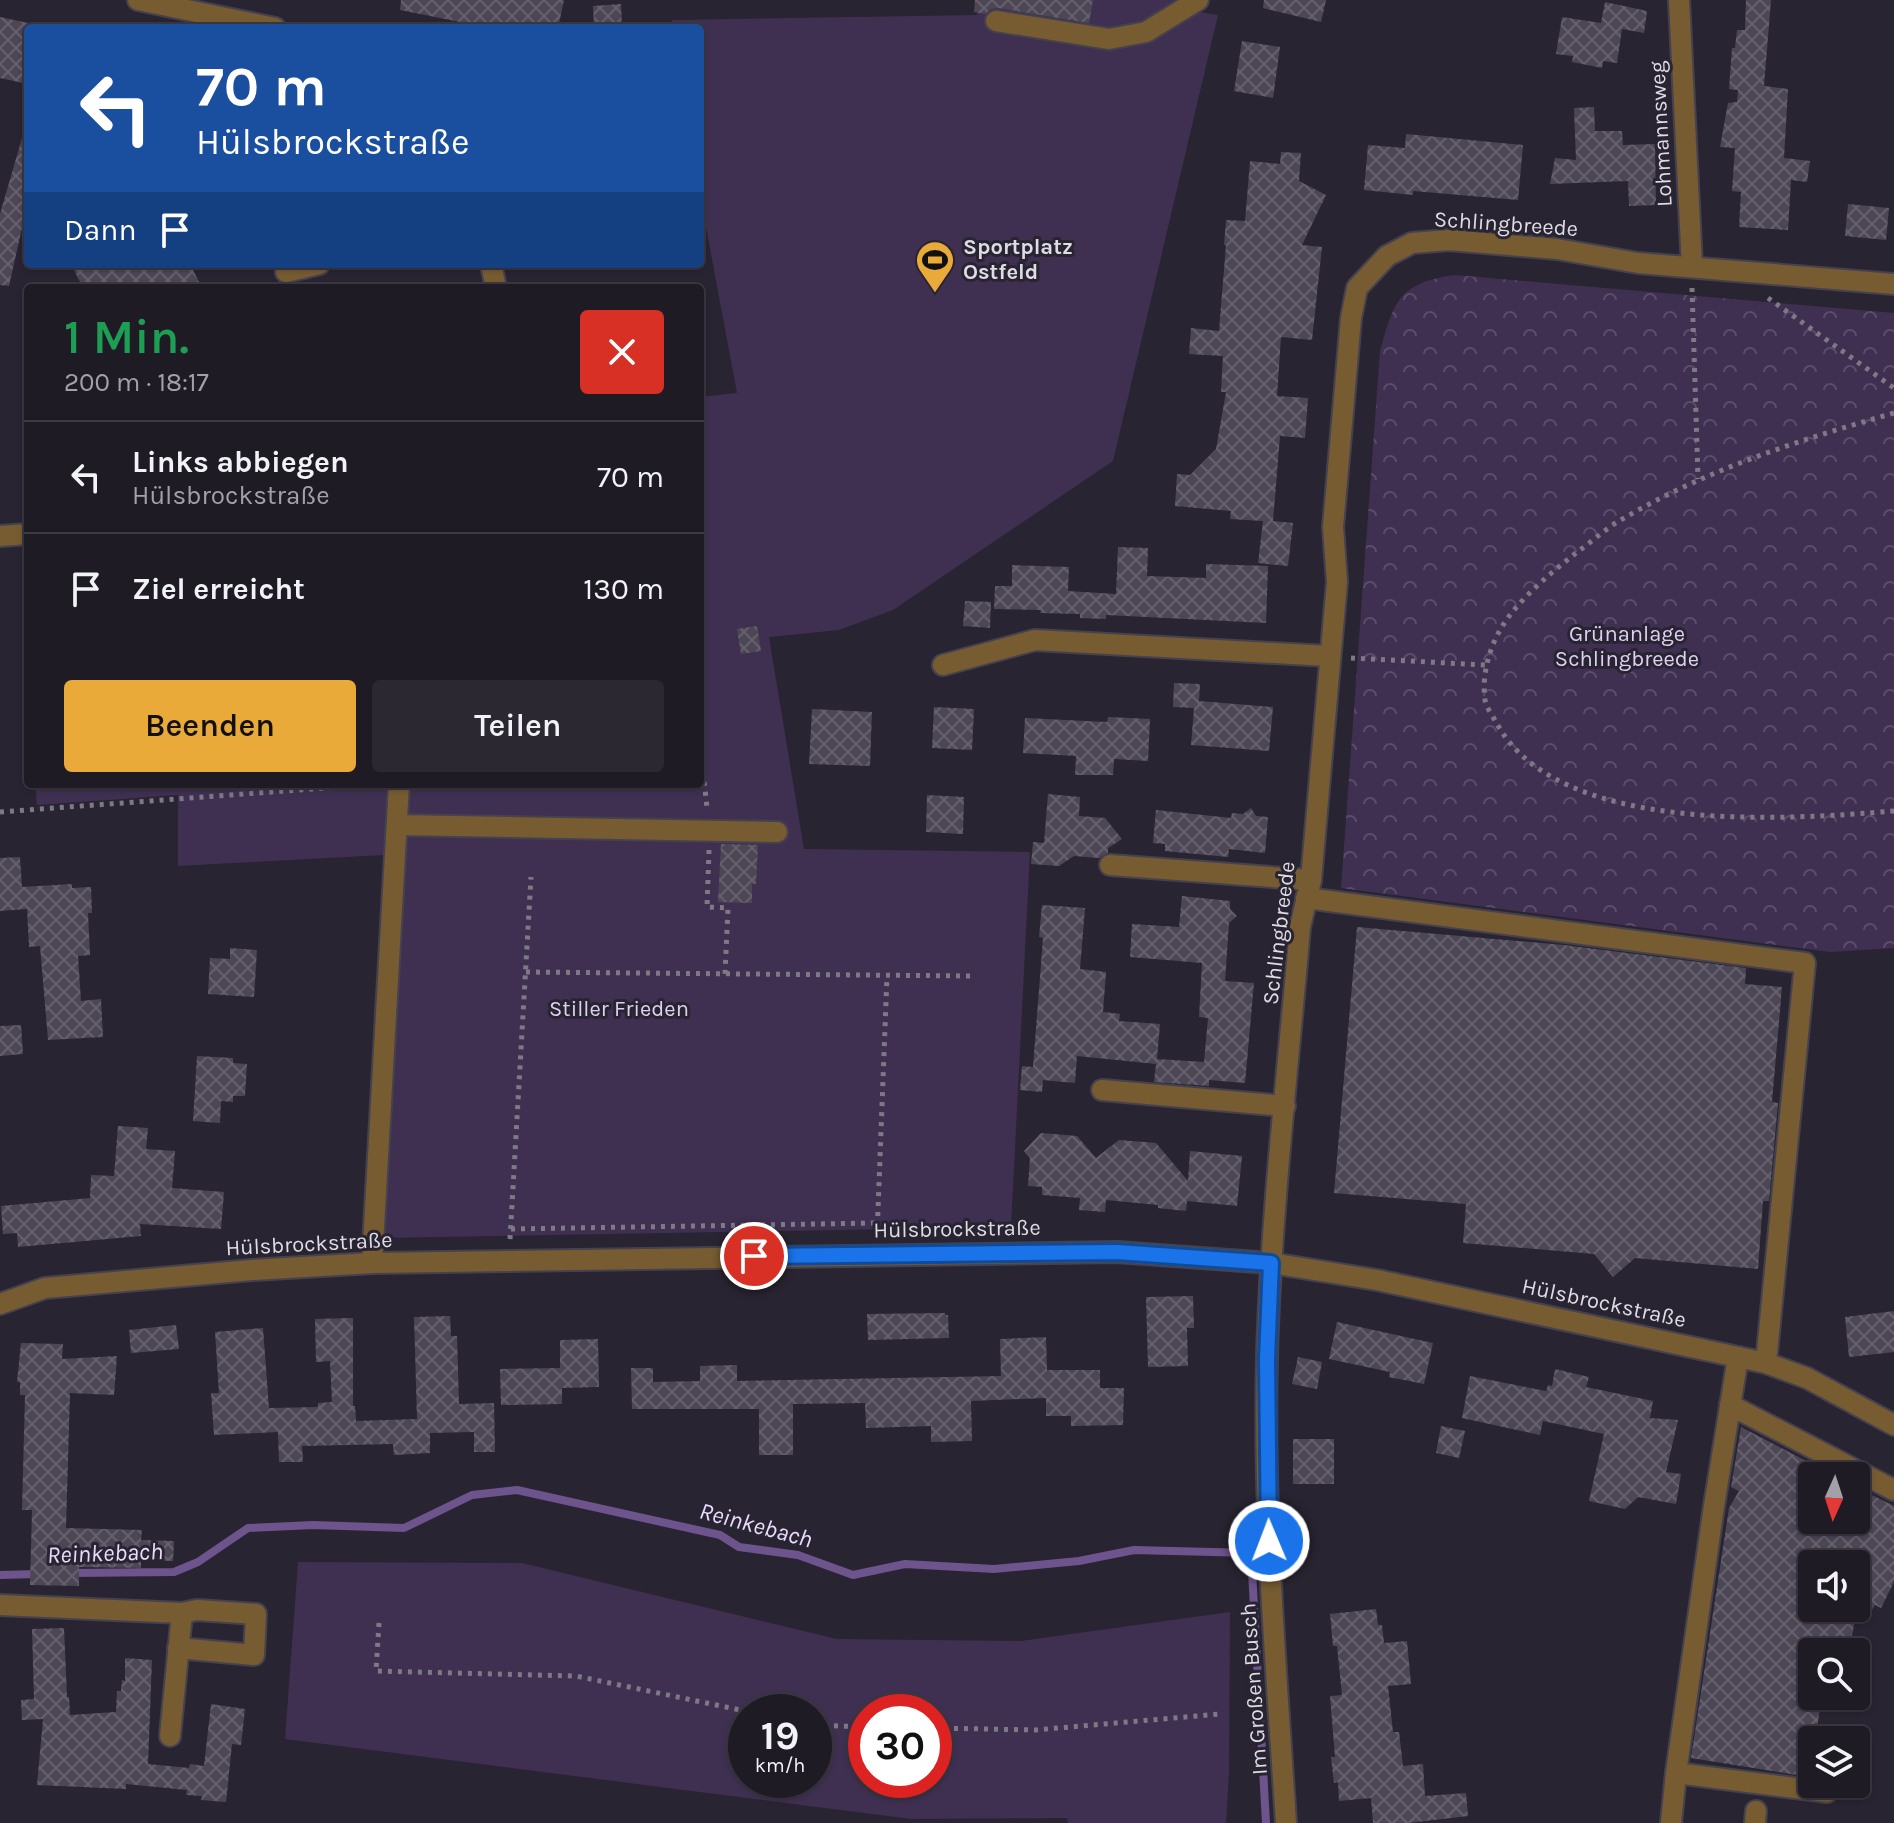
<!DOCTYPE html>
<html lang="de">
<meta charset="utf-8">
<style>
body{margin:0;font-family:Karla,sans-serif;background:#2c2832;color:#f1f3f6;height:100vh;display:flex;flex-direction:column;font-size:30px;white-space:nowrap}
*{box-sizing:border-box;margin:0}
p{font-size:26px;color:#a1a1a7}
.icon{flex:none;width:44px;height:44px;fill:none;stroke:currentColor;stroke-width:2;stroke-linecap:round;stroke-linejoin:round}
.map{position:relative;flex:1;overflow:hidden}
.details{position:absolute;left:24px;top:284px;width:680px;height:504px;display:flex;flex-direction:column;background:#1f1b25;border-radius:8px;box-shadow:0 2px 6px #0004,0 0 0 2px #3c3942}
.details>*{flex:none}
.banner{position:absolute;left:24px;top:24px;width:680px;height:244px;border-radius:8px;box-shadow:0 2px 6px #0004,0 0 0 2px #3c3942;background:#1a4fa0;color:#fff;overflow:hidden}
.needle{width:52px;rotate:183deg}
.controls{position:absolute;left:1798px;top:1462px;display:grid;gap:16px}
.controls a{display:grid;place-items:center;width:72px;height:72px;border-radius:8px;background:#1f1b25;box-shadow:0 2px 6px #0004,0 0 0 2px #3c3942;font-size:40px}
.speed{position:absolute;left:728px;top:1694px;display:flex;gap:16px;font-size:40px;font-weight:700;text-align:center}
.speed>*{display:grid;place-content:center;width:104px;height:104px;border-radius:50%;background:#1f1b25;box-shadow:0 2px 6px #0004,0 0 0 2px #3c3942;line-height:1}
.speed small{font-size:20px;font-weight:400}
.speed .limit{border:12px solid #d22;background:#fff;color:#111}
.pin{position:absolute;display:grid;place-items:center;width:68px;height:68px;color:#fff;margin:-34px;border:4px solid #fff;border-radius:50%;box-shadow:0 2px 8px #0007}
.me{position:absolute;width:88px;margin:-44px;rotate:359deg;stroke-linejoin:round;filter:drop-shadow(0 0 6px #0008)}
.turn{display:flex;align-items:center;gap:28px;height:168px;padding:0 40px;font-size:36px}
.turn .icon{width:104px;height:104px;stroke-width:2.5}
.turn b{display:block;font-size:56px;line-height:68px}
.then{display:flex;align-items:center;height:76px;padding:0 40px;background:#0003;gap:16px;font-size:30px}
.round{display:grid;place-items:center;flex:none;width:84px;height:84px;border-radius:8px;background:#2c2832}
.overview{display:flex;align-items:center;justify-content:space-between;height:136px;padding:0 40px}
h1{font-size:48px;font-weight:600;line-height:60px;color:#1e9e55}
.button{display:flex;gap:16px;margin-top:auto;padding:16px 40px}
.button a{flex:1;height:92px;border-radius:8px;background:#eaaa39;color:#111;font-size:32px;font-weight:600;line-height:92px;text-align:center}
.button a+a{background:#2c2832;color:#f1f3f6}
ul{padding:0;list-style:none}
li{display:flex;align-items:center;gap:24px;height:112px;padding:0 40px;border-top:2px solid #3c3942}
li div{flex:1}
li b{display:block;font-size:30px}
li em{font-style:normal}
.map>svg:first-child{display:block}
</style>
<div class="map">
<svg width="1894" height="1823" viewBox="0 0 1894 1823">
<defs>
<pattern id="park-crowns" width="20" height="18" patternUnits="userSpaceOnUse" patternTransform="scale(2)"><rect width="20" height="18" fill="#3f3051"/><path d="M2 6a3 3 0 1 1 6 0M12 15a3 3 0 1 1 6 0" fill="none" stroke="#5a4d6a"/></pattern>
<pattern id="building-cross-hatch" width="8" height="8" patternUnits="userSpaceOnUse" patternTransform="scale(2)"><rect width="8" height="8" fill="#4c4655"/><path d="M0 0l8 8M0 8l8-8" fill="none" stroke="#65606d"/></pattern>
</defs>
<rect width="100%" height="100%" fill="#292431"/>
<path fill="url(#park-crowns)" d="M1455 275 1894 313V948L1830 952 1341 888 1380 351C1394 300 1399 283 1455 275Z"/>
<g fill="#3f3051" fill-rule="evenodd">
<path d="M978 0H1188L1193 11 1218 15 1113 461 893 610 839 630 769 637 804 849 1030 852 1011 1227 380 1238 402 854 178 866V795L37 805 35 784H700V397L737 393 700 195V28H673L672 20 977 15Z"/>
<path d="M298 1562 522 1563 837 1639 1021 1641 1230 1612 1229 1773 1226 1823H1068L1067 1818 911 1819 285 1739ZM814 1712V1780H746V1712ZM866 1712H934V1780H866Z"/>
</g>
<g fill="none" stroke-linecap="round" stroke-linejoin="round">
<g stroke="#6e548d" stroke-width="8">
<path d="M69 1573 174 1572 198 1562 248 1528 313 1525 404 1528 472 1495 517 1490 720 1535 739 1547 798 1555 853 1575 905 1564 994 1569 1079 1561 1134 1550 1251 1553 1266 1823"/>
<path d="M0 1575 39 1574"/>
</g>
</g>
<g fill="url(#building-cross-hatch)">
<path d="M401 0H564L558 28H458L460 22 400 10Z"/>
<path d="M975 0H1093L1089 23 998 8 991 9 985 14 974 12Z"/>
<path d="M1264 0H1326L1321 22 1263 8Z"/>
<path d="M1746 0H1771L1764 86 1788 89 1784 158 1810 161 1807 182 1791 180 1788 230 1739 227 1741 192 1732 191 1735 148 1720 147 1728 103 1737 102 1738 90 1729 89 1732 48H1735L1737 30H1745Z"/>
<path d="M1605 2 1647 11 1644 33 1622 29 1617 63 1603 61 1602 68 1572 62 1573 56 1556 54 1562 17 1601 23Z"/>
<path d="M621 4 622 28H594L593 6Z"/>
<path d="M0 17 28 23V84L0 78Z"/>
<path d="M1242 41 1280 47 1273 98 1234 91Z"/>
<path d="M1594 107 1595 131H1622L1623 145 1655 144 1656 205 1629 206 1628 181 1550 184 1555 158 1576 160 1574 108Z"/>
<path d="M1406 134 1523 145 1518 200 1413 191V195L1364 190 1368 145 1405 148Z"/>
<path d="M22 138 28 139V201L9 286 0 285V214Z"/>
<path d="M1281 152 1301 153 1299 181 1326 195 1302 245 1322 247 1312 340 1281 337 1277 396 1308 398 1305 438 1280 436 1273 521 1293 523 1288 566 1258 563 1263 521 1230 519 1231 511 1175 506 1177 474 1190 475 1216 449 1226 392H1221L1223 356 1189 354 1191 328 1219 331 1226 245H1224L1226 220 1245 221 1250 161 1280 164Z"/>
<path d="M1848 204 1889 208 1886 240 1845 236Z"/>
<path d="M71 264H190L202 288H83Z"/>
<path d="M1118 547 1148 548 1147 576 1206 578V564L1268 566 1266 623 1106 615V619L1080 618V614L1040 613 1041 610 994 609 995 586H1012V565L1069 567 1068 591 1116 594Z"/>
<path d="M965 601 991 602 990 628 963 626Z"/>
<path d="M757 626 761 651 741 654 737 629Z"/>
<path d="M1174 683 1200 684 1199 701 1273 707 1269 751 1191 745 1194 708 1173 707Z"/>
<path d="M934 707 974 709 972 750 932 748Z"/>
<path d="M812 709 872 712 870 766 809 764Z"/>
<path d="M1108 717 1150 719 1148 761 1114 759 1113 775H1075L1076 756 1023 753 1025 718 1107 722Z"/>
<path d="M1048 794 1080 797 1079 816 1105 818 1122 839 1108 848V853L1099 858 1074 856 1059 866 1031 864 1033 842 1044 843Z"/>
<path d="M927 795 964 797 963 834 926 832Z"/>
<path d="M1251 808 1256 816 1268 817 1265 853 1229 849 1228 857 1165 851V844L1153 843 1156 810 1231 818 1232 813 1243 814Z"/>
<path d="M721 844 758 845 756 884H752V903L718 902Z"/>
<path d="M20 857 22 887 72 884V888L91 887 92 913H88L90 955 78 956 81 1001 101 999 103 1037 48 1040 40 946 29 947 27 909 0 911V858Z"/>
<path d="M1182 896 1230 901V909L1237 916 1229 923 1225 981 1254 983 1245 1083 1209 1080V1086L1154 1082 1156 1064 1077 1056 1075 1083 1043 1080 1042 1092 1020 1090 1022 1066 1033 1067 1043 938 1039 937 1042 905 1085 908 1080 969 1106 972 1103 1012 1120 1014 1119 1021 1160 1024 1157 1059 1204 1062 1208 1018 1199 1017 1202 963 1130 957 1132 924 1179 927Z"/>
<path d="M1357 927 1564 945 1746 968 1745 984 1782 987 1772 1102 1778 1103 1769 1201H1763L1758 1269 1635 1258 1613 1277 1594 1254 1463 1243 1466 1204 1334 1193Z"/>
<path d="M230 948 257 950 254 997 208 994 210 958 230 959Z"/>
<path d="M21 1025 23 1054 0 1056V1026Z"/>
<path d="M197 1056 233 1058V1063L247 1064 245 1096H233V1102L221 1101 220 1123 193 1121Z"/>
<path d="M118 1126 148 1128 146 1149 175 1151 172 1188 224 1192 221 1229 140 1224 141 1236 18 1247 17 1233 3 1234 1 1206 90 1198 91 1175 114 1176Z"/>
<path d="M1041 1133 1077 1136 1096 1158 1119 1140 1156 1143 1188 1181 1190 1151 1242 1156 1237 1206 1187 1201 1186 1211 1158 1208V1205L1106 1200 1105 1212 1079 1210 1080 1198 1042 1195V1187L1028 1186 1030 1158 1024 1151Z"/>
<path d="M1193 1296 1194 1328H1187L1188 1366 1148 1367 1146 1297Z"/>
<path d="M1894 1311V1352L1849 1357 1845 1317Z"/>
<path d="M945 1313V1315H948L949 1338 868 1340 867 1314Z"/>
<path d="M450 1316 451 1336H457L459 1404 494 1403 495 1452H474V1432L430 1433V1453L394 1455 393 1444 302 1446 303 1462H279L278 1432 214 1435 211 1393H219L215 1332 263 1328 269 1408 318 1407V1403L332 1402 330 1361 316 1362 315 1319 353 1318V1406H355L356 1421 417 1419 414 1317Z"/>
<path d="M1337 1322 1433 1343 1424 1384 1389 1377 1390 1372 1329 1359Z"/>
<path d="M176 1325 179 1349 131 1353 129 1330Z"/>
<path d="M1046 1337 1047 1370H1100V1388H1124L1123 1425 1071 1426V1416H1046V1398L971 1401 972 1441 931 1442V1426L866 1428 865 1403 793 1404V1455H759V1409H632L631 1368H653V1382L700 1381V1366L737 1365V1381L1001 1376 1000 1339Z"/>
<path d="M598 1339 599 1387 562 1388V1404L501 1405 500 1369 560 1368V1340Z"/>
<path d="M21 1343 63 1344 62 1359 117 1356 114 1395 70 1393 66 1528 142 1530 141 1540 174 1541 173 1561 141 1560V1568L79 1567V1586L30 1585 32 1510H22L25 1395H20V1382H17Z"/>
<path d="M1298 1357 1322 1362 1317 1389 1292 1384Z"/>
<path d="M1555 1369 1589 1377 1586 1387 1653 1401 1650 1418 1678 1420 1666 1472 1681 1474 1676 1504 1638 1497 1625 1509 1589 1501 1604 1434 1543 1421 1540 1435 1462 1418 1470 1376 1546 1391 1548 1385 1552 1386Z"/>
<path d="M1441 1426 1465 1431 1459 1458 1436 1453Z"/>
<path d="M1741 1427 1812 1464V1520H1856V1487L1894 1506V1582L1881 1608 1875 1605 1872 1610 1856 1608V1564H1812V1608H1857L1850 1647 1831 1644 1829 1652H1812V1696H1822L1815 1740H1812L1809 1777 1691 1758 1729 1508 1739 1491 1731 1487Z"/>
<rect x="1293" y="1439" width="41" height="45"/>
<path d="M1376 1609 1378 1625H1382L1384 1643 1407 1641 1411 1684 1388 1686 1393 1732H1399L1403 1766 1423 1764 1425 1796 1466 1793 1468 1816 1408 1823H1373L1371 1798 1339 1801 1338 1782 1334 1783 1331 1757H1335L1330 1696 1342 1695 1337 1646H1333L1330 1614Z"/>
<path d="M64 1628 67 1697H69L70 1715 116 1712 117 1691H121L122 1680 125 1681V1658L152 1660 148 1764 189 1768 190 1764 204 1766 211 1704 245 1709 241 1745 232 1744 226 1802 201 1800 202 1796 186 1795 187 1790 126 1784V1789L37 1785 43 1719 22 1720 21 1700 34 1699 32 1629Z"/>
</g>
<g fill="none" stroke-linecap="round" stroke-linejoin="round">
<g stroke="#46414e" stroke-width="24">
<g id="minor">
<path d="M138 0 275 28"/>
<path d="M1679 0 1692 267"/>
<path d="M996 21 1109 39 1146 32 1198 0"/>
<path d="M491 264 496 288"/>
<path d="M286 272 319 264"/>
<path d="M0 536 28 534"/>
<path d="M943 665 1035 640 1329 656"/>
<path d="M397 825 777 832"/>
<path d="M1110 865 1311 880"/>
<path d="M1306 898 1805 963 1766 1363"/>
<path d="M1102 1090 1285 1106"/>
<path d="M372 1263 399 784"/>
<path d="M0 1304 45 1288 252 1270 372 1263 1117 1252 1271 1263 1377 1280 1766 1363 1807 1378 1894 1425"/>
<path d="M1738 1357 1714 1506 1676 1773 1827 1792"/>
<path d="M1730 1405 1894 1490"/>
<path d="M0 1605 182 1613 197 1610 256 1614 254 1655 178 1648"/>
<path d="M170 1736 182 1613"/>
<path d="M1286 1823C1276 1668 1263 1512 1267 1356 1271 1213 1288 1070 1300 927L1311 880 1337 582 1333 527 1351 318 1357 288 1387 256 1412 243 1449 240 1557 249 1638 263 1894 284"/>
<path d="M1671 1823 1676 1773"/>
<path d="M1755 1823 1756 1811"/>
</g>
</g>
<g stroke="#7e7a85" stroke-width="5" stroke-dasharray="4 6" stroke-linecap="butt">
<path d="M1692 288 1698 479"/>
<path d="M1768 298 1894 388"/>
<path d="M1894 413C1799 440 1705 470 1619 521 1604 530 1590 543 1576 553 1553 571 1528 592 1510 615 1492 638 1481 671 1485 700 1486 707 1492 715 1496 722 1556 836 1785 820 1894 811"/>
<path d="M1351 658 1486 665"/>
<path d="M700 742 707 808"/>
<path d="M0 812 380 784"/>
<path d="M709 850 707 907 728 908 725 974"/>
<path d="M526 972 972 976"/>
<path d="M511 1229 877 1223"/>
<path d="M877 1236 887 976"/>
<path d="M510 1239 531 877"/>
<path d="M379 1623 376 1671 576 1676 750 1712"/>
<path d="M814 1725 866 1727"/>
<path d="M934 1728 1035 1730 1220 1714"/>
</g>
<use href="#minor" stroke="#775c32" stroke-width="20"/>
</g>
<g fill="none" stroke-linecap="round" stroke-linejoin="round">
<g stroke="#114b97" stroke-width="20">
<path id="route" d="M754 1256 1117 1252 1271 1263 1267 1359 1269 1541"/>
</g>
<use href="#route" stroke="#1a73e8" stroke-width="14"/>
</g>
<defs>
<g id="stadium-pin" transform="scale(2)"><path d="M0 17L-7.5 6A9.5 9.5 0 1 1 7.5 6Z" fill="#eaaa39" stroke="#292431"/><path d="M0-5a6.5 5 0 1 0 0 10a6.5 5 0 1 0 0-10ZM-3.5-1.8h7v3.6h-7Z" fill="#111"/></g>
</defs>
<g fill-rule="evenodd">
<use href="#stadium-pin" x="935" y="260"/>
</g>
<g text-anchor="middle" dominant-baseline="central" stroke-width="6" stroke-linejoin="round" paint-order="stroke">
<g font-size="22" fill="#dfdce5" stroke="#292431">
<text transform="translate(1661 134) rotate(-93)">Lohmannsweg</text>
<text transform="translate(1506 224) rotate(4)">Schlingbreede</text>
<text transform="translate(1279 933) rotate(-83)">Schlingbreede</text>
<text transform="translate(957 1229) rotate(-1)">Hülsbrockstraße</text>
<text transform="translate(309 1244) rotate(-3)">Hülsbrockstraße</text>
<text transform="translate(1604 1303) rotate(12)">Hülsbrockstraße</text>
<text transform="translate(1254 1689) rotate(-94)">Im Großen Busch</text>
</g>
<g font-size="22" font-weight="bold" fill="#dfdce5" stroke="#292431" text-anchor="start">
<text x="963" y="247">Sportplatz<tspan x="963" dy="25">Ostfeld</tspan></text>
</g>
<g font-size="22" fill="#dfd0f3" stroke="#292431">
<text x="1627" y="634">Grünanlage<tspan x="1627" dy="25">Schlingbreede</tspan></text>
<text x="619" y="1009">Stiller Frieden</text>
</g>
<g font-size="24" font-style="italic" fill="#eadbfe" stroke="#292431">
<text transform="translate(756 1525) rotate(15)">Reinkebach</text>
<text transform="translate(105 1553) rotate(-2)">Reinkebach</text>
</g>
</g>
</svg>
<div class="controls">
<a><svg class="needle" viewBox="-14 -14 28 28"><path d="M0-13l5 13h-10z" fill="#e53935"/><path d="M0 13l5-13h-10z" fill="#a1a1a7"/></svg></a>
<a><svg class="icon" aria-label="sound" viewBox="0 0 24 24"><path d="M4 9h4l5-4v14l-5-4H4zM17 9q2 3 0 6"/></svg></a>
<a><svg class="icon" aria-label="search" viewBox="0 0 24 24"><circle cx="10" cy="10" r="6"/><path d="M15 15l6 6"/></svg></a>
<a><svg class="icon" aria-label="layers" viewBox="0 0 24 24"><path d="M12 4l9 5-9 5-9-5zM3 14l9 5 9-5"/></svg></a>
</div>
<div class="speed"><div>19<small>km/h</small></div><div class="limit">30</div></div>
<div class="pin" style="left:754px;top:1256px;background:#d93025"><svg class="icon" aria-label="arrive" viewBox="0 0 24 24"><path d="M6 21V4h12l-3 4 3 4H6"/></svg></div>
<svg class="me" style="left:1269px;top:1541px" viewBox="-20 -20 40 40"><circle r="17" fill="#1a73e8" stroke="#fff" stroke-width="3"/><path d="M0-11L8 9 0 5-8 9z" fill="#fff"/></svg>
<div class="banner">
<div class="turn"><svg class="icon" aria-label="left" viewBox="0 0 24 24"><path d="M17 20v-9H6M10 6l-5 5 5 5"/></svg><div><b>70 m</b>Hülsbrockstraße</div></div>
<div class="then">Dann<svg class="icon" aria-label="arrive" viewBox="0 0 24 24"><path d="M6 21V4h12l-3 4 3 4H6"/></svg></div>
</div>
<section class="details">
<div class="overview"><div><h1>1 Min.</h1><p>200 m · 18:17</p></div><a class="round" style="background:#d93025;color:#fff"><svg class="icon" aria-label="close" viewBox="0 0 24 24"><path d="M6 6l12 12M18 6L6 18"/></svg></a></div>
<ul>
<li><svg class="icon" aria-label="left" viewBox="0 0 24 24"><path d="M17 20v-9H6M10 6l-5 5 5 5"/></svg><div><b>Links abbiegen</b><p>Hülsbrockstraße</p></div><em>70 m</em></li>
<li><svg class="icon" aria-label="arrive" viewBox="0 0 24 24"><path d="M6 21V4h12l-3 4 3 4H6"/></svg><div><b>Ziel erreicht</b></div><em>130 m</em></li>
</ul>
<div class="button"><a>Beenden</a><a>Teilen</a></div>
</section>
</div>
